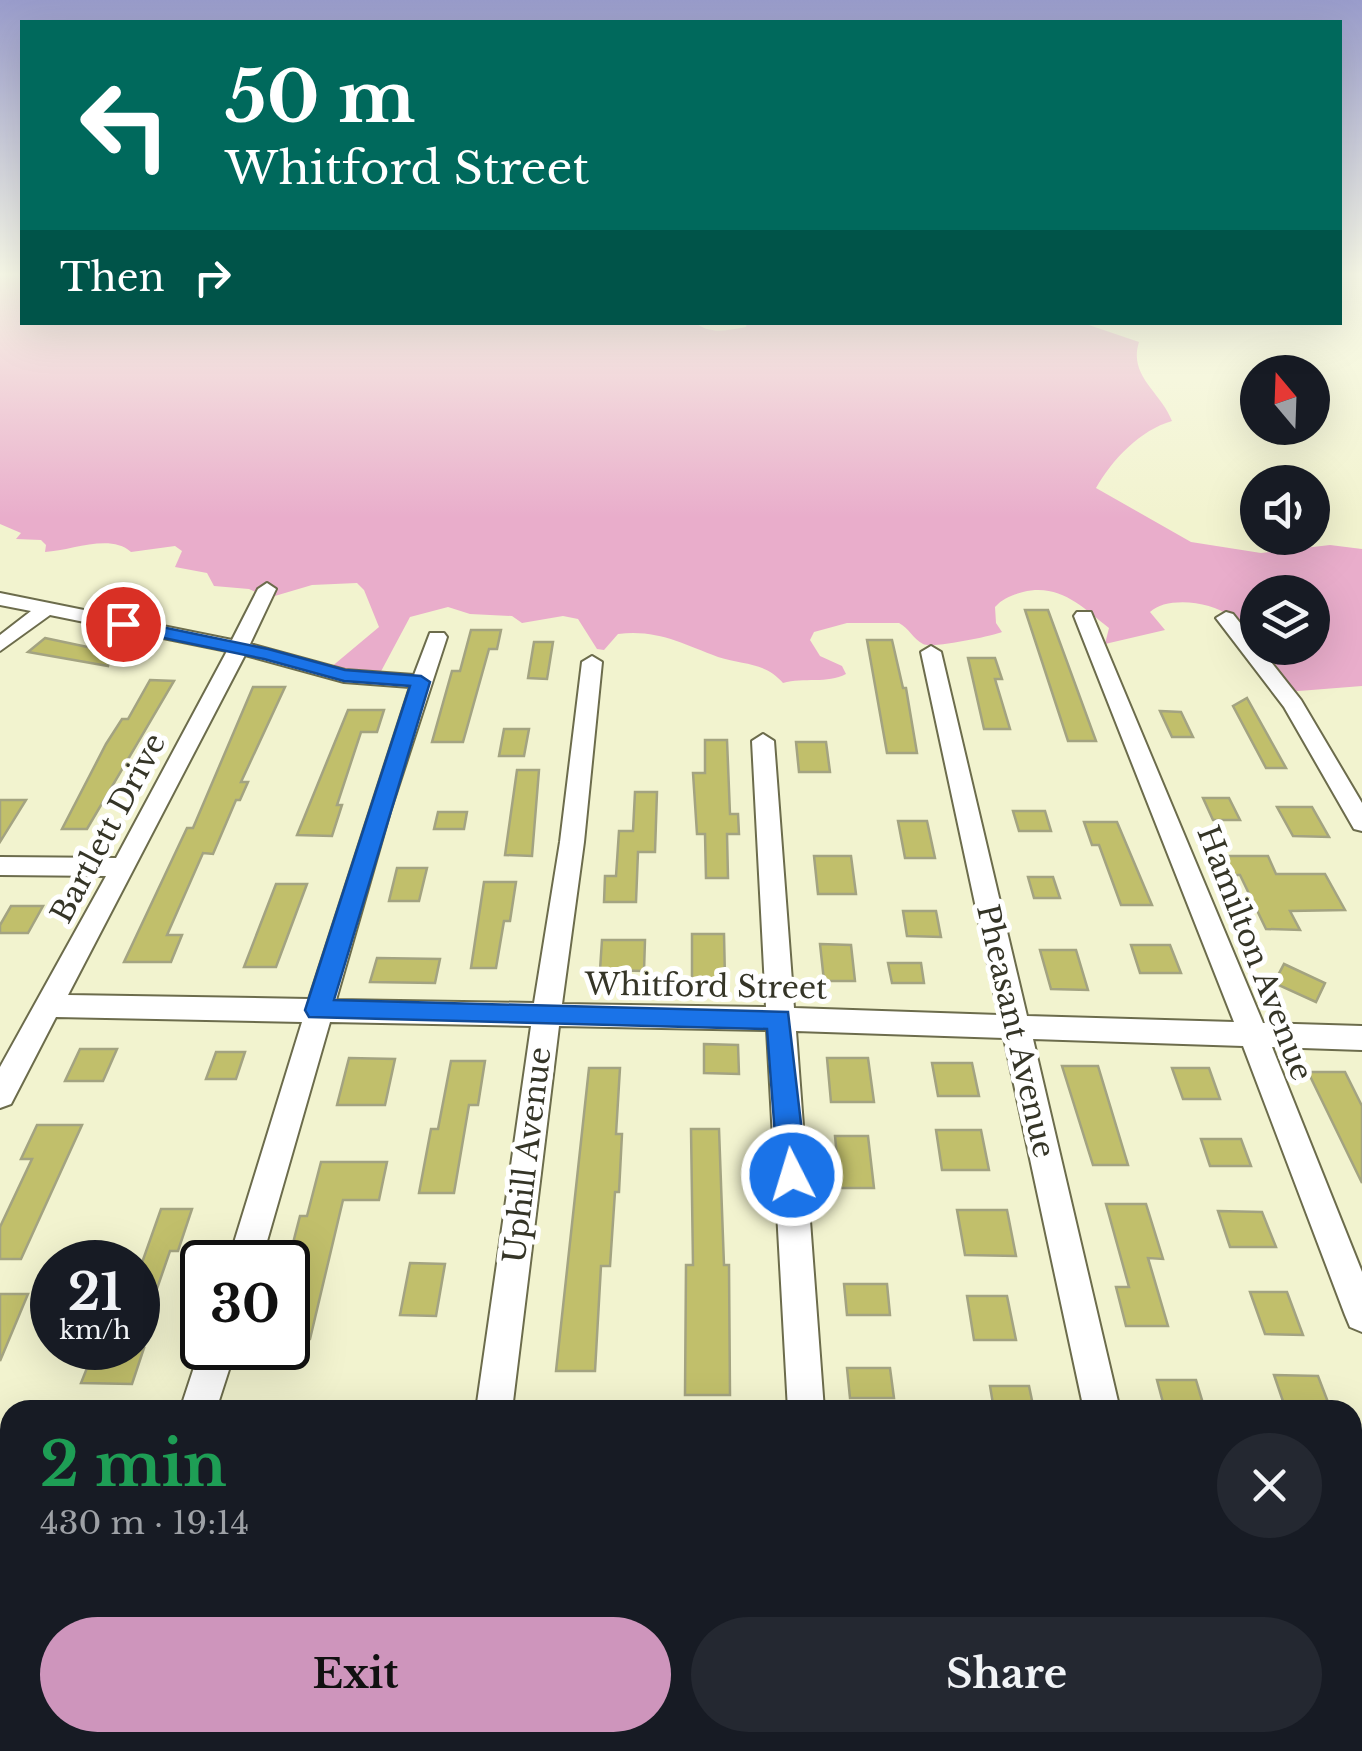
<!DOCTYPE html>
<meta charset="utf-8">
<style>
body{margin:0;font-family:"Libre Baskerville",serif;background:#242831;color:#f1f3f6;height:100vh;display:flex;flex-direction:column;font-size:38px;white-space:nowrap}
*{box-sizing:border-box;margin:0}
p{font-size:32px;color:#9ea1a6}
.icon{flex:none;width:55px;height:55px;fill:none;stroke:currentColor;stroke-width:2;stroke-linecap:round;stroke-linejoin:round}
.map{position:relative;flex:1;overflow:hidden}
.sheet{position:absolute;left:0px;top:1400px;width:1362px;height:352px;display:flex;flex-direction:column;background:#171b24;border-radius:30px 30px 0 0;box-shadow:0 10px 40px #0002}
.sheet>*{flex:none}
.guide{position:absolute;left:20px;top:20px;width:1322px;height:305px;border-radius:0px;box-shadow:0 10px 40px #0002;background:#00695c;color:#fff;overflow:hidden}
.needle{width:65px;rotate:341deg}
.fabs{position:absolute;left:1240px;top:355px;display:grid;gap:20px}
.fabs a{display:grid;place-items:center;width:90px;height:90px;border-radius:50%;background:#171b24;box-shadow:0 10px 40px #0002;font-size:50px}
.speed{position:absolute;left:30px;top:1240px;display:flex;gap:20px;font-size:50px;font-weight:700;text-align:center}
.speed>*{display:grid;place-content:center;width:130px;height:130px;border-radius:50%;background:#171b24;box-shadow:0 10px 40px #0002;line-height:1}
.speed small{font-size:25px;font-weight:400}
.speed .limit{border:5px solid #111;border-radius:15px;background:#fff;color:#111}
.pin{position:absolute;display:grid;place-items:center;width:85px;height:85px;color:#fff;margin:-42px;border:5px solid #fff;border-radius:50%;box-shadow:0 2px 10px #0007}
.me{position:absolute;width:110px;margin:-55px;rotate:355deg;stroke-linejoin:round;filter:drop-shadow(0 0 8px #0008)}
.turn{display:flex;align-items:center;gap:35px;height:210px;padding:0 40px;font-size:45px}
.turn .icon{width:130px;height:130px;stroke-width:2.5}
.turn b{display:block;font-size:70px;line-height:85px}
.then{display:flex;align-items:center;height:95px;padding:0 40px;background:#0003;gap:20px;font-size:38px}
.round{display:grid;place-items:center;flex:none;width:105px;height:105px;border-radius:52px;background:#242831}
.summary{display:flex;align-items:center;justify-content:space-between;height:170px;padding:0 40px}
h1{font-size:60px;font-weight:700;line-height:75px;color:#1e9e55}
.button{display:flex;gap:20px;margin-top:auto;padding:20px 40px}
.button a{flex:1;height:115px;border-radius:60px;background:#ce95bc;color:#111;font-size:40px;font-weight:700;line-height:115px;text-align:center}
.button a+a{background:#242831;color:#f1f3f6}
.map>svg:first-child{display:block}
</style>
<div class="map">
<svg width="1362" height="1751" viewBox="0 0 1362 1751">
<rect width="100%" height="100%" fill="#f2f3cf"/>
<path fill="#e9adcb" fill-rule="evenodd" d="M0 273H22V322H695C708 335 729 330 746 327L747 322 1083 323 1139 342C1128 376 1161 392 1172 421 1140 430 1112 460 1096 488L1191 542 1261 553 1330 545 1362 549V686L1286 692C1270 670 1249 633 1229 616 1212 601 1166 596 1150 612L1165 630 1105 644 1109 628C1082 607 1060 583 1023 592 1012 595 1003 598 995 607L996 623 1002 632C992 636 931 649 923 644 913 639 909 628 899 623H847L814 632 810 640 820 656 842 666 846 674C827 684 804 677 783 683 765 662 743 665 718 657 683 644 657 629 618 634L604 650 597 649 578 619 563 616 522 623 512 616 470 614 448 607 410 617 378 677 330 668 379 627 364 590 357 583 312 585 268 598 249 589 214 586 207 573 175 567 182 551 175 546 131 552C110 533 71 551 45 552L46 545 41 540 16 539 21 533 0 524ZM1258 592H1312V648H1258Z"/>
<g fill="#c1bf6b" stroke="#a3a381" stroke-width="2.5">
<path d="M1025 610H1048L1096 741H1068Z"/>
<path d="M471 630H501L497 649H489L463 742H432L452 671H460Z"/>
<path d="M45 638 111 652 108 666 28 652Z"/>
<path d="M867 640H892L903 688H906L917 753H887Z"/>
<path d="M534 642H553L547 679 528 678Z"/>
<path d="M968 658H995L1002 679H995L1010 729H984Z"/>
<path d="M150 680 174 681 87 829H62L106 744 122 719H128Z"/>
<path d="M253 687H285L241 782H248L240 800H236L213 854 203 853 167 935H182L171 962H124L187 828H193Z"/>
<path d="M1247 698 1286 768H1266L1233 706Z"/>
<path d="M348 710H384L377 732H361L337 805H342L332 836 297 835Z"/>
<path d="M1160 711 1181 712 1193 737H1172Z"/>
<path d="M504 729H529L524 756H499Z"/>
<path d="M705 740H727L730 814H738L739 834H727L728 878H706L705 834H697L693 773H705Z"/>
<path d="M796 742H826L830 772H799Z"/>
<path d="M517 770H539L532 856 505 855Z"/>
<path d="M635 792H657L655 852H638L636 902H604L605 876H616L619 831H633Z"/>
<path d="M1203 798H1229L1240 820H1213Z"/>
<path d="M0 800H26L0 842Z"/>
<path d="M1277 807H1312L1329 837 1293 836Z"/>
<path d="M1013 811H1045L1051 831H1019Z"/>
<path d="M438 812H467L464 829H434Z"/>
<path d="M898 821H927L935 858H905Z"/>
<path d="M1084 822H1117L1152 905H1121L1099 845H1092Z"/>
<path d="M814 856H851L856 894H818Z"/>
<path d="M1223 856H1268L1276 874H1325L1345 910 1290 911 1300 930 1266 929 1240 875H1232Z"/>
<path d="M397 868H427L419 901H389Z"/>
<path d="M1028 877H1053L1060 898H1034Z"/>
<path d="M484 882H516L510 921H504L496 968H471Z"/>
<path d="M276 884H307L276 967H244Z"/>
<path d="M11 906H43L28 933H0V925Z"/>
<path d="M903 911H936L941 937 907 936Z"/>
<path d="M692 934H724L725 979H692Z"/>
<path d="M602 940H645L644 971 600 970Z"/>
<path d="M820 944 851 945 855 981H824Z"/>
<path d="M1131 945H1170L1181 973H1140Z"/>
<path d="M1040 950H1076L1088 990 1051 989Z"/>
<path d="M377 958 440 959 435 983 370 982Z"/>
<path d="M888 963H921L924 983H892Z"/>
<path d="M1284 964 1325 983 1316 1002 1274 983Z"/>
<path d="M704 1044 738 1045 739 1074 704 1073Z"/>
<path d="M80 1049H117L103 1081H65Z"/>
<path d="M216 1052H245L236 1079H206Z"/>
<path d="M349 1058 395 1059 385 1105H337Z"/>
<path d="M827 1058H868L874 1102H831Z"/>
<path d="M451 1061H485L478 1105H469L454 1193H419L431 1129H438Z"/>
<path d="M932 1063H972L979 1096H938Z"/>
<path d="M1062 1066H1098L1128 1165H1093Z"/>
<path d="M589 1068H620L616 1134H622L619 1192H615L610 1266H601L595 1371H556Z"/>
<path d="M1172 1068H1209L1220 1099H1183Z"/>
<path d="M1308 1072H1345L1362 1106V1183Z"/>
<path d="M37 1125H82L21 1259H0V1227L32 1159H21Z"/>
<path d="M691 1129H719L724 1265H729L730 1395H685L686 1265H693Z"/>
<path d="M936 1130H981L989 1170H942Z"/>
<path d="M835 1136H868L874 1188H840Z"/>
<path d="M1201 1139H1241L1251 1166H1210Z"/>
<path d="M321 1162H387L379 1200H343L310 1339H288V1298L300 1252 291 1251 300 1216H307Z"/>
<path d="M1106 1204H1146L1163 1259 1148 1258 1168 1326H1126L1116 1287H1129Z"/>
<path d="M161 1209H192L178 1251H170L141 1335H138V1274Z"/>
<path d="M957 1210H1007L1016 1256 965 1255Z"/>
<path d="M1218 1211 1262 1212 1276 1247H1230Z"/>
<path d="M410 1263 445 1264 436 1316 400 1315Z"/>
<path d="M844 1284H887L890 1315H847Z"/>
<path d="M1250 1292H1287L1303 1335 1265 1334Z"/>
<path d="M0 1294H28L0 1361Z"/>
<path d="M967 1296H1007L1016 1340H974Z"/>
<path d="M95 1348H144L132 1384 81 1383Z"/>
<path d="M847 1368H890L894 1398H850Z"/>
<path d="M1274 1375 1318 1376 1331 1410H1286Z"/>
<path d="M1157 1380H1196L1205 1410H1165Z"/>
<path d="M990 1386H1029L1034 1410H994Z"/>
</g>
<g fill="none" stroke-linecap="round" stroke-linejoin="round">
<g stroke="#6c6c4c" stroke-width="4">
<g id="minor">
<path d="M267 583 276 589 250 644 345 670 414 675 430 633H444L447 637 390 812 336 1000 534 1003 560 842 582 662 592 656 602 662 584 842 562 1004 766 1007 752 741 763 734 774 741 794 1008 999 1015 921 652 931 646 941 652 1027 1016 1234 1022 1074 616 1077 612H1091L1263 1023 1362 1026V1050L1272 1047 1362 1272V1332L1350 1327 1345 1315 1243 1046 1033 1039 1120 1410H1084L1004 1038 796 1031 824 1410H788L767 1030 559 1026 512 1410H476L531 1026 330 1022 261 1262H228L302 1022 56 1017 11 1104 0 1108V1067L106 876 0 875V857L116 858 227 651 50 615 0 651V635L31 611 0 605V593L232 640 258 589ZM245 655 344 682 410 687 309 999 68 995Z"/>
<path d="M1226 612 1233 614 1301 700 1362 803V831L1354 829 1284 707 1216 618Z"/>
<path d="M202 1343V1348H236L216 1410H180Z"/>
<path d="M70 1742H114L112 1751H68Z"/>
<path d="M428 1742H472L471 1751H427Z"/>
<path d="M796 1742H840L841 1751H797Z"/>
<path d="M1158 1742H1202L1204 1751H1160Z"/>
</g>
</g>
<use href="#minor" fill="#fff" fill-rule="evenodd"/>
</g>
<linearGradient id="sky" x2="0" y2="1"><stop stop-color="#999ccb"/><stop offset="0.53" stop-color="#f9fae9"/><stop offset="1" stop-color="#f9fae9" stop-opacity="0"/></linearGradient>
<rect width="1362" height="518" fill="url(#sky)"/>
<path fill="#1a73e8" stroke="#114b97" stroke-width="2.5" d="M123 619 268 649 345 670 421 676 430 682 334 1000 788 1012 807 1175 802 1184 792 1188 782 1184 778 1175 767 1029 309 1017 305 1010 410 686 344 681 264 659 116 628V620Z"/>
<g text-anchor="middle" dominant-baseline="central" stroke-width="10" stroke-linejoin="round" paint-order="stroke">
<g font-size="30" fill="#353527" stroke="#fff">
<text transform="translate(108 828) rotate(-62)">Bartlett Drive</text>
<text transform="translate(1255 953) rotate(69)">Hamilton Avenue</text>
<text transform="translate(706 986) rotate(1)">Whitford Street</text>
<text transform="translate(1016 1031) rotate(77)">Pheasant Avenue</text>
<text transform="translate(527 1155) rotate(-83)">Uphill Avenue</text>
</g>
</g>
</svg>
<div class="fabs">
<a><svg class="needle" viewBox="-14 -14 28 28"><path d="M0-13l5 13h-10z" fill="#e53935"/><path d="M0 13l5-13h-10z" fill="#9ea1a6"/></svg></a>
<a><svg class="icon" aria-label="sound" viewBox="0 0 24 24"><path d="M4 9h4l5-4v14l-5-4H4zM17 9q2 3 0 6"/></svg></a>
<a><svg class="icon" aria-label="layers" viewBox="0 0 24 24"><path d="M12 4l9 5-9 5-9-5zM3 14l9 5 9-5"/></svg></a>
</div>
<div class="speed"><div>21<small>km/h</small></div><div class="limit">30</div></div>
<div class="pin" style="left:123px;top:624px;background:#d93025"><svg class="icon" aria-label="arrive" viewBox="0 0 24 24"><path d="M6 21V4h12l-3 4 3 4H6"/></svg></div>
<svg class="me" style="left:792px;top:1175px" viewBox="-20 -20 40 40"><circle r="17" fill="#1a73e8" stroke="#fff" stroke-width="3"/><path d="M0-11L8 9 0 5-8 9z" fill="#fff"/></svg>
<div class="guide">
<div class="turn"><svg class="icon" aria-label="left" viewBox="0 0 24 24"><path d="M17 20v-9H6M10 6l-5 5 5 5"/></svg><div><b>50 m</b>Whitford Street</div></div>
<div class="then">Then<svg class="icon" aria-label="right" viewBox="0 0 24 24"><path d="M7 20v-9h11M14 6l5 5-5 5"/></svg></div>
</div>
<section class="sheet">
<div class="summary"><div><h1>2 min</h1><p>430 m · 19:14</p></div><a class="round"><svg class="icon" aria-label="close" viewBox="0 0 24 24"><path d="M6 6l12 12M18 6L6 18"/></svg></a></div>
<div class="button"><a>Exit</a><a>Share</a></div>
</section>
</div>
